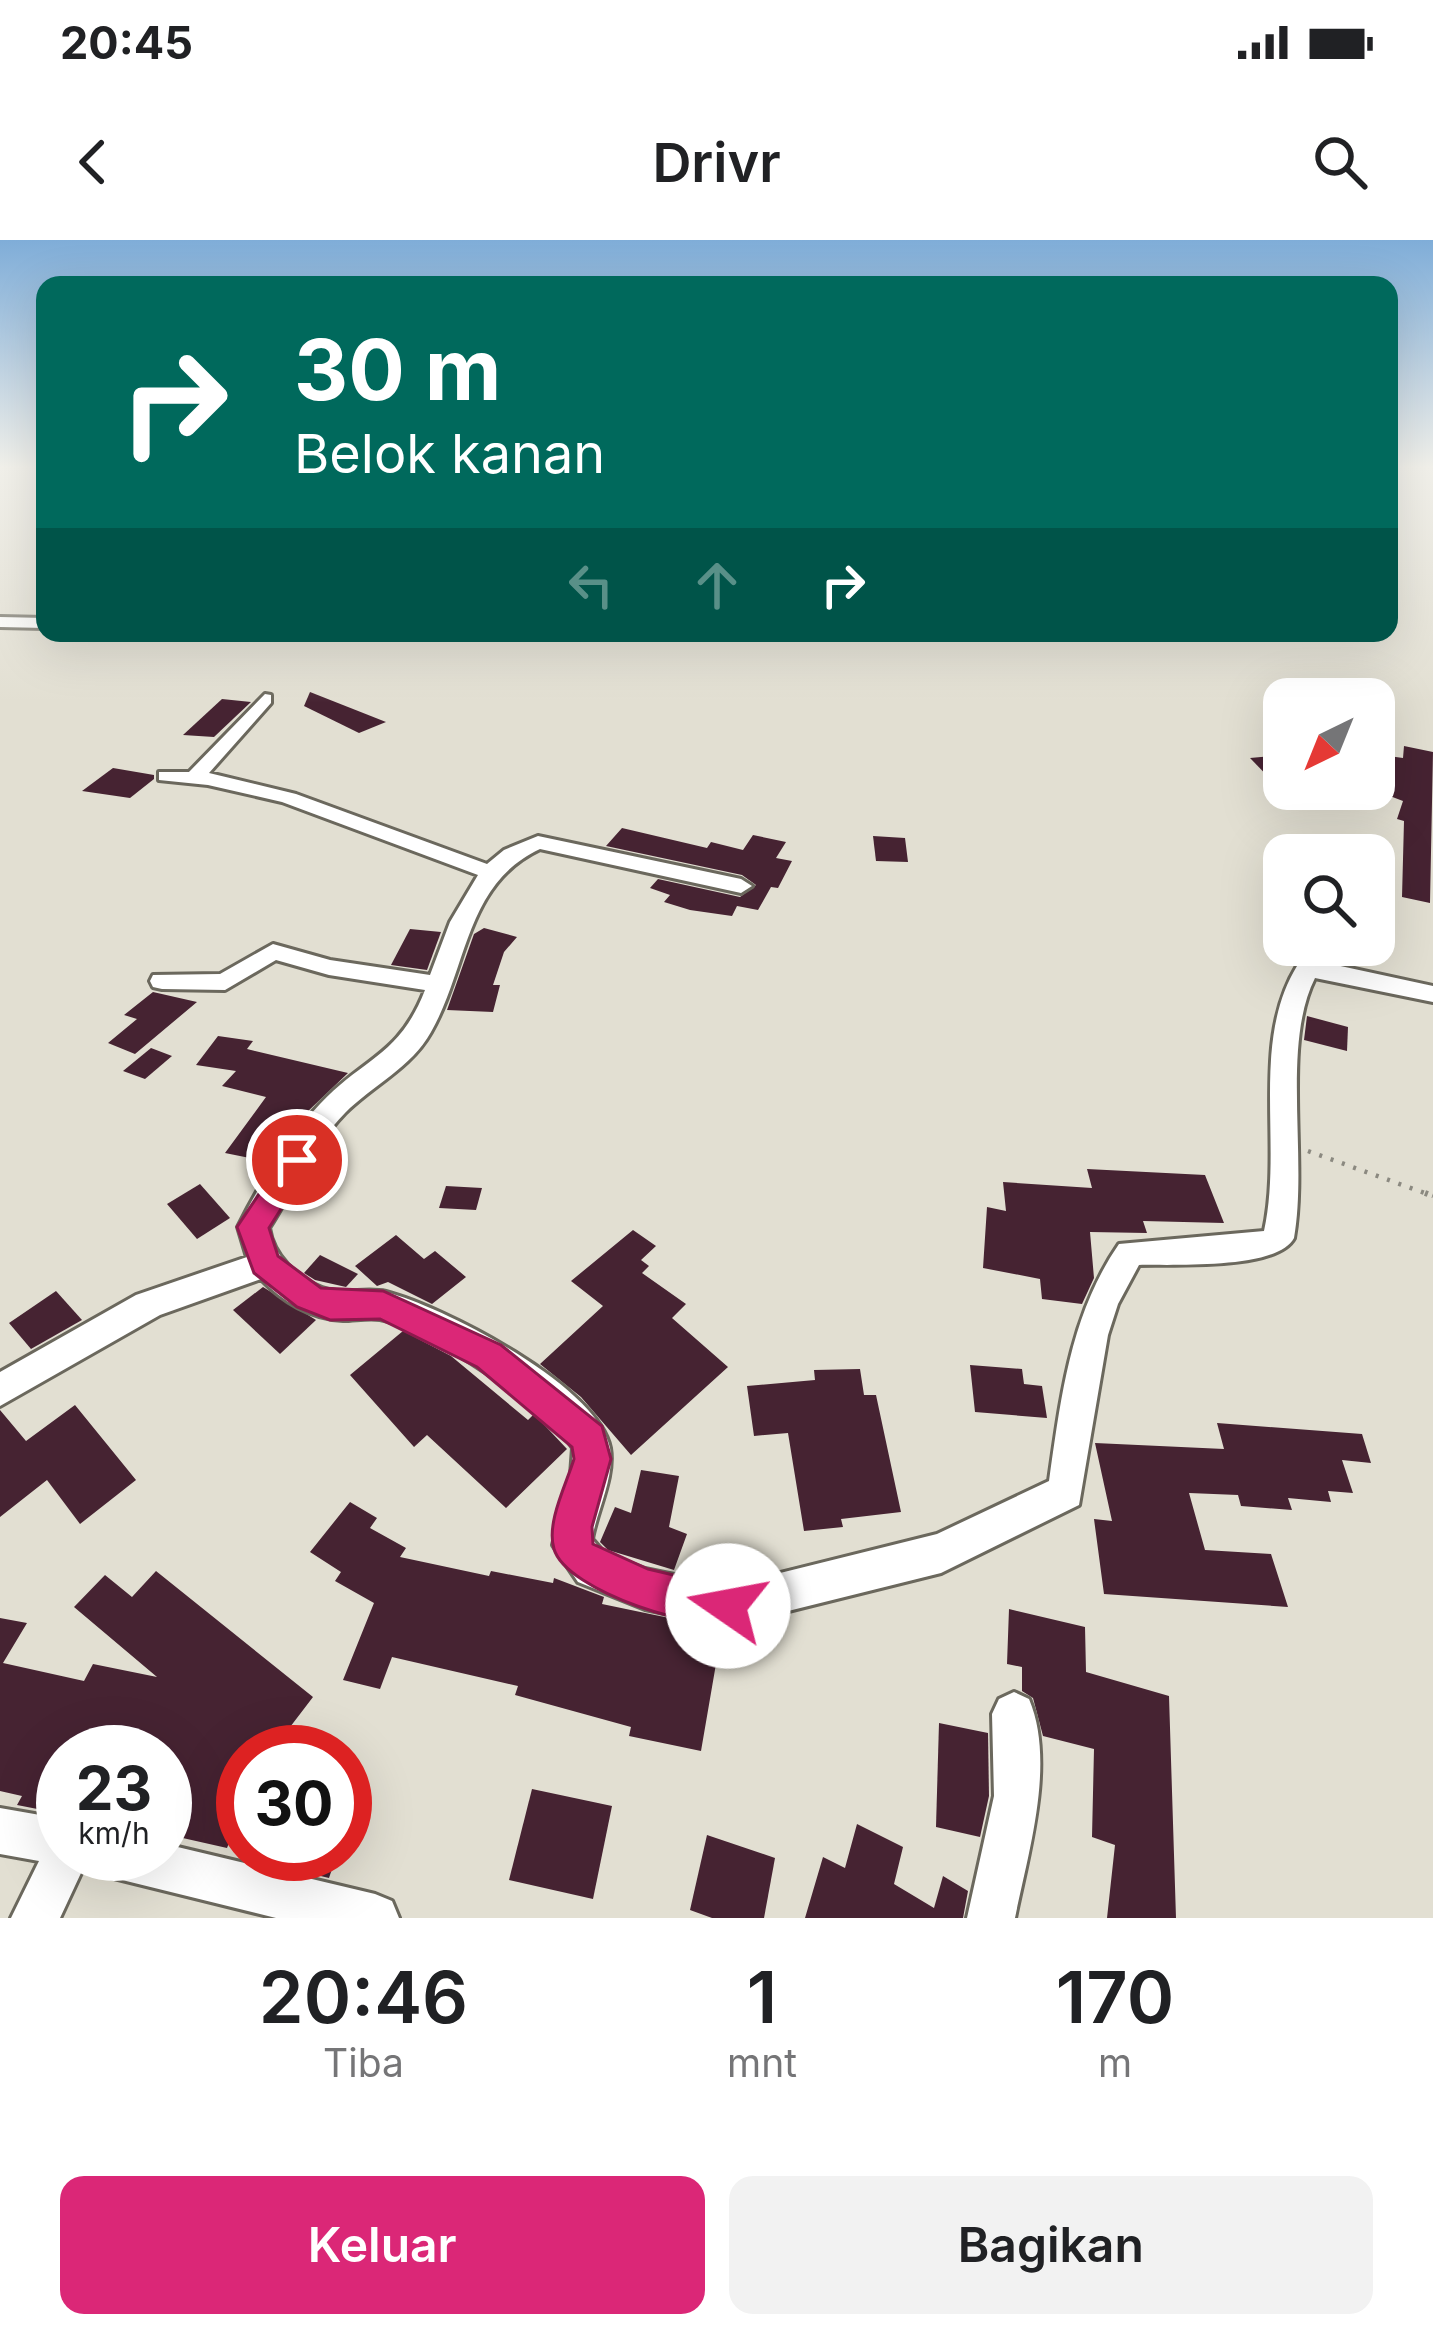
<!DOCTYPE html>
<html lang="id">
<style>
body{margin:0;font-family:Inter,sans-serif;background:#f2f2f2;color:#202124;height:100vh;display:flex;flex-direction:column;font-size:45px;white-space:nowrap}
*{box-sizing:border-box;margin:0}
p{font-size:39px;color:#757577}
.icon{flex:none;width:66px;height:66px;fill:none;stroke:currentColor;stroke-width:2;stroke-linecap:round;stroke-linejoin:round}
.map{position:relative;height:1678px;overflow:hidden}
.panel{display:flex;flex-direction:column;background:#fff;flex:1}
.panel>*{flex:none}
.top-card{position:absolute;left:36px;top:36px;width:1362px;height:366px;border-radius:24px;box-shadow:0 12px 48px #0002;background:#00695c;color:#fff;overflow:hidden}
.needle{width:78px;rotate:223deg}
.tools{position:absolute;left:1263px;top:438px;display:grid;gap:24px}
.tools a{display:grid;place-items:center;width:132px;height:132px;border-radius:24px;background:#fff;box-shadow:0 12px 48px #0002;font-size:60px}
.speed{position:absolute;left:36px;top:1485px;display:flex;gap:24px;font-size:60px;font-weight:700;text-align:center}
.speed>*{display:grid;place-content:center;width:156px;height:156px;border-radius:50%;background:#fff;box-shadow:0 12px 48px #0002;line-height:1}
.speed small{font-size:30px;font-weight:400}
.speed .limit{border:18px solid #d22;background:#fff;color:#111}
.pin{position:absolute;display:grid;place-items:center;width:102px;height:102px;color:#fff;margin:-51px;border:6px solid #fff;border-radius:50%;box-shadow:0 3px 12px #0007}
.me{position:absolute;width:132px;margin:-66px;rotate:282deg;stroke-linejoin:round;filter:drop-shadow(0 0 9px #0008)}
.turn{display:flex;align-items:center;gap:42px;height:252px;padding:0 60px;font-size:54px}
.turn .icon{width:156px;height:156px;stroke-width:2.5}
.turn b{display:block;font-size:84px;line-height:102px}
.lanes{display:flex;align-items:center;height:114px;padding:0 60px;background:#0003;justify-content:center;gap:60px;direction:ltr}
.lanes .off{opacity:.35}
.eta{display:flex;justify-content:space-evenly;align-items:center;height:204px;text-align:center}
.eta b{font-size:72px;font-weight:600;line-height:84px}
.action{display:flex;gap:24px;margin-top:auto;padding:24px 60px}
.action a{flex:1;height:138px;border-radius:24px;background:#db2777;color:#fff;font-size:48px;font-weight:600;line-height:138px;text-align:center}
.action a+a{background:#f2f2f2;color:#202124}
.status{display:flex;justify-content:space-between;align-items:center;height:84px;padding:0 60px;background:#fff;direction:ltr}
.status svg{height:33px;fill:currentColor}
header{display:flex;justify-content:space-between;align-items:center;height:156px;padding:0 60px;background:#fff;font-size:54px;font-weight:600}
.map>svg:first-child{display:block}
</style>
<div class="status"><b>20:45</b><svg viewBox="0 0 49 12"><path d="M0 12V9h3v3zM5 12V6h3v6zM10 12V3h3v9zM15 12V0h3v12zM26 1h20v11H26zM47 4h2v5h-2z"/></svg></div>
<header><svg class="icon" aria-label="back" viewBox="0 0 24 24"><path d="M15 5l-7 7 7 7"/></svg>Drivr<svg class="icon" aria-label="search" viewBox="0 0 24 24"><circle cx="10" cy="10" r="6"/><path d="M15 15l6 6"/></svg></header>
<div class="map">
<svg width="1433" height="1678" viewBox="0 0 1433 1678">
<rect width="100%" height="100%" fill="#e2dfd2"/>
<g fill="#462332">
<path d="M310 452 386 482 359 493 304 466Z"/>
<path d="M222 459 251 462 214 497 183 495Z"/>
<path d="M1404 506 1433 512 1430 663 1402 657 1404 581 1397 579 1403 561 1374 550V514L1403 518Z"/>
<path d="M1284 515V553L1250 518Z"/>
<path d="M113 528 154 535V539L130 558 82 551Z"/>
<path d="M622 588 707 608 711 602 743 610 753 595 786 602 776 618 792 621 778 648 771 647 758 670 737 666 732 676 690 670 664 662 670 655 650 648 658 639 740 657 756 645 742 635 606 606Z"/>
<path d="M873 596 905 598 908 622 876 621Z"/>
<path d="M484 688 517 697 504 712 493 745H500L493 772 447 770 474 694Z"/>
<path d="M410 689 441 692 427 730 391 725Z"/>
<path d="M153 752 197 762 135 814 108 803 137 779 124 775Z"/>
<path d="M1307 776 1348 787 1347 811 1304 800Z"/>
<path d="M218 796 253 801 247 809 348 833 305 874 270 922 225 913 266 857 222 846 236 831 196 825Z"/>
<path d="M151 808 172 816 145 839 123 831Z"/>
<path d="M1087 929 1205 935 1224 983 1143 981 1147 993 1090 992 1094 1038 1082 1064 1042 1059 1040 1039 983 1028 987 967 1006 971 1003 942 1092 948Z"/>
<path d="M200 944 230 978 197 999 167 964Z"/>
<path d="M446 946 482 948 476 970 439 968Z"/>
<path d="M633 990 656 1006 641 1020 649 1026 642 1033 686 1064 672 1078 728 1127 631 1215 581 1157 540 1124 603 1066 571 1041Z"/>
<path d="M396 995 424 1019 435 1011 466 1037 432 1064 388 1042 377 1046 355 1026Z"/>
<path d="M320 1015 358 1034 346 1047 315 1040 304 1033Z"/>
<path d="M263 1047 316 1080 280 1114 233 1070Z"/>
<path d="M56 1051 82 1080 31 1109 9 1083Z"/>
<path d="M403 1091 451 1116 528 1180 534 1174 567 1209 506 1268 427 1195 414 1207 350 1135Z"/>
<path d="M970 1125 1022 1129 1024 1144 1042 1146 1047 1178 975 1172Z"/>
<path d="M860 1129 864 1155H876L901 1272 841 1279 843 1287 804 1291 788 1193 754 1196 747 1146 815 1140 814 1130Z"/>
<path d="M75 1165 136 1240 80 1284 47 1240 0 1277V1170L26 1201Z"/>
<path d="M1217 1183 1362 1194 1371 1223 1342 1220 1353 1253 1328 1251 1331 1262 1288 1258 1292 1270 1241 1266 1238 1255 1189 1253 1205 1310 1271 1314 1288 1367 1104 1354 1094 1279 1112 1281 1095 1203 1224 1209Z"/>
<path d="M641 1230 679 1236 669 1287 687 1294 674 1330 608 1310 600 1302 615 1267 631 1273Z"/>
<path d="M350 1262 377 1278 370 1288 406 1308 400 1317 489 1336 491 1331 553 1343 554 1338 604 1357 602 1364 722 1389 701 1511 629 1496 631 1487 515 1455 518 1446 392 1417 380 1449 343 1440 374 1363 335 1341 341 1332 310 1312Z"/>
<path d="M156 1331 313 1457 271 1512H243V1568L227 1608 165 1594V1512H63V1574L17 1565 22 1556 0 1551V1378L27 1383 3 1423 84 1441 93 1424 157 1437 74 1367 105 1335 132 1357Z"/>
<path d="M1009 1369 1085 1387 1086 1432 1169 1456 1176 1678H1107L1115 1605 1092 1597 1094 1509 1043 1496 1033 1458 1022 1451V1427L1007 1424Z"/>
<path d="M939 1483 988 1493 989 1556 980 1597 936 1587Z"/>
<path d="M532 1549 612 1566 593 1659 509 1640Z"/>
<path d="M857 1584 903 1607 894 1644 934 1668 943 1636 968 1651 963 1678H805L823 1617 845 1628Z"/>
<path d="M707 1595 775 1618 764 1678H712L690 1670Z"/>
<path d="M245 1614H337L329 1638 244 1618Z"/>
</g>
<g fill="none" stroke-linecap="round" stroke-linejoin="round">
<g stroke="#6b685d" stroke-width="6">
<g id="minor">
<path d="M0 377 45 378V388L0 387Z"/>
<path d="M158 393H209C198 401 169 401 158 393Z"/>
<path d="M381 393H398L388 399Z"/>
<path d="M265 454 271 455V463L209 533 296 554 487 624 504 610 538 596 741 639 752 646 741 653 540 609C465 644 468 727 431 792 411 828 373 845 345 873 313 906 293 950 269 988 273 1015 296 1038 322 1048 343 1056 365 1047 386 1052 444 1067 598 1146 610 1208 615 1237 597 1270 592 1299L605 1314 645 1329 728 1346 937 1294 1049 1241C1061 1158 1070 1075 1119 1004L1264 991C1283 905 1250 803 1297 726L1322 722 1433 746V762L1315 738C1281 805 1308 920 1294 998 1277 1030 1174 1024 1139 1025L1118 1064 1108 1095 1079 1265 941 1333 728 1386 645 1369 578 1342 553 1305 571 1235 573 1208C548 1167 428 1089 380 1079 368 1077 355 1080 343 1080 311 1079 282 1061 261 1039L160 1075 0 1166V1132L136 1055 247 1017 238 987C259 945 288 898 320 864 364 817 399 817 425 750L329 735 276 720 225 750 162 749 153 747 150 741 153 735 220 734 273 704 330 720 430 735 450 682 478 635 282 562 208 545 159 540V532H189Z"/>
<path d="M1014 1452 1029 1459C1056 1523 1028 1613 1015 1678H967L994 1556 992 1474 999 1459Z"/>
<path d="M0 1568 63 1579V1614H165V1604L375 1654 392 1661 399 1678H276L110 1637 93 1631 88 1618 60 1678H11L39 1621 0 1614Z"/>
</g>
</g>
<path stroke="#8b8980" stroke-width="4.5" stroke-dasharray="3 9" stroke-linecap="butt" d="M1308 911 1433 956"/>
<path stroke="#8b8980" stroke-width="6" stroke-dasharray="3 10" stroke-linecap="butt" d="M1425 953 1433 956"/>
<use href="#minor" fill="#fff" fill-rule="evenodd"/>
</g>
<linearGradient id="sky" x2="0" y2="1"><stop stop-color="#7fadd8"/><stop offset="0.49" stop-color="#f2f1eb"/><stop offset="1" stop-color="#f2f1eb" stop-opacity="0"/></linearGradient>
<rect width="1433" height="463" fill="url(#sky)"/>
<path fill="#db2777" stroke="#8e194d" stroke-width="3" d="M297 909 312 920 269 988 278 1016 321 1048 383 1051 501 1105 602 1186 611 1219 592 1287 593 1304 648 1329 742 1351 748 1366 742 1380C703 1396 566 1351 554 1309 546 1283 566 1245 574 1219L572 1207 477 1127 380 1079 330 1080 297 1067 254 1033 237 987 287 912Z"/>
</svg>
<div class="tools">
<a><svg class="needle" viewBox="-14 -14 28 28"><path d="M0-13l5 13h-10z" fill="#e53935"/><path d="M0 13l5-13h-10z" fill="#757577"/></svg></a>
<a><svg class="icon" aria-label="search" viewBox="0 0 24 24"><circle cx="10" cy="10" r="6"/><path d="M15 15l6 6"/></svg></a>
</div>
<div class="speed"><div>23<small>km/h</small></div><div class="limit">30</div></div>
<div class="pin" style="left:297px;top:920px;background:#d93025"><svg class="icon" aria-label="arrive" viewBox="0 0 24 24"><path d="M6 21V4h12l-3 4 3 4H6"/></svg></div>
<svg class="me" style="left:728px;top:1366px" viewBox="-20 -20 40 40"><circle r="19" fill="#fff"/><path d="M0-13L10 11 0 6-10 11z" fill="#db2777"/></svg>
<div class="top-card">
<div class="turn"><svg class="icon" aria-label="right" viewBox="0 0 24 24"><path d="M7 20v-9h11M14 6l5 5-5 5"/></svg><div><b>30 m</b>Belok kanan</div></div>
<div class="lanes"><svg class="icon off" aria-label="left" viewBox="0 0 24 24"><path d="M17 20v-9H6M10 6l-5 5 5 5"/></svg><svg class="icon off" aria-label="ahead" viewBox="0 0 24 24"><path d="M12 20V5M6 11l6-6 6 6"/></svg><svg class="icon" aria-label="right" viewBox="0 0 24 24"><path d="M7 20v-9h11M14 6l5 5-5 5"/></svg></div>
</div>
</div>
<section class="panel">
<div class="eta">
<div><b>20:46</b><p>Tiba</p></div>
<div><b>1</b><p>mnt</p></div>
<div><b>170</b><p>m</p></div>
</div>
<div class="action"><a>Keluar</a><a>Bagikan</a></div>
</section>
